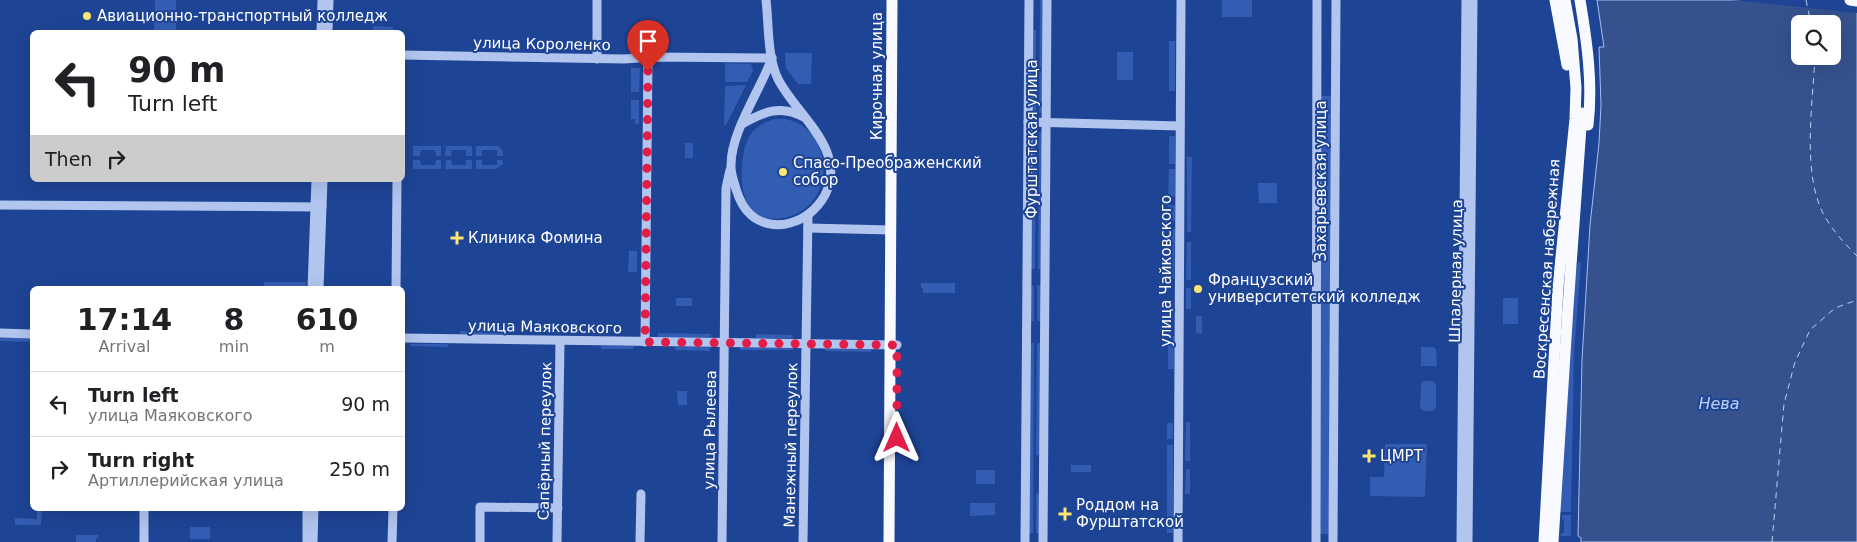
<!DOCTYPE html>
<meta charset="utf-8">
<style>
body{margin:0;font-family:"DejaVu Sans",sans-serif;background:#f2f2f2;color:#202124;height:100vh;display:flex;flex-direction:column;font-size:19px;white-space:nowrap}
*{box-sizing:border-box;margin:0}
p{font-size:16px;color:#757577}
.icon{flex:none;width:28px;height:28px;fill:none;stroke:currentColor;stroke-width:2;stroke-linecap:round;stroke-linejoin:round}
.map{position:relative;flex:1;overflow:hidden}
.sheet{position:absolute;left:30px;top:286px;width:375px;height:225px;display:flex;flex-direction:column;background:#fff;border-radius:8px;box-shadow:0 5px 20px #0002}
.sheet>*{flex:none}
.guide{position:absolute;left:30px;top:30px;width:375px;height:152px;border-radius:8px;box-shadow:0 5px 20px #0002;background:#fff;color:#202124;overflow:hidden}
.fabs{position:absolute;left:1791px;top:15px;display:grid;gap:10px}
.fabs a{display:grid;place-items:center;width:50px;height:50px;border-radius:8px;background:#fff;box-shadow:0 5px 20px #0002;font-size:25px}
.pin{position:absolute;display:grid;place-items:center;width:42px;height:42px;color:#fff;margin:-51px -21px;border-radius:50% 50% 50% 0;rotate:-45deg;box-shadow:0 0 5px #0007}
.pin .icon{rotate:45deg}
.me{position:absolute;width:55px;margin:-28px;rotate:0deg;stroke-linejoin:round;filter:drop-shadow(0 0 4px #0008)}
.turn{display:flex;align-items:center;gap:18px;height:105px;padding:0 15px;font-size:22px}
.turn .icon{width:65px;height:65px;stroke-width:2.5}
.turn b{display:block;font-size:35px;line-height:42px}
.then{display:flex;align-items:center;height:48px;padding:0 15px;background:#0003;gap:10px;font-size:19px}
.eta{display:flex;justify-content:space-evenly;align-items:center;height:85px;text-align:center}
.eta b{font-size:30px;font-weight:800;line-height:35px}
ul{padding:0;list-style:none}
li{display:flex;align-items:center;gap:15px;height:65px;padding:0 15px;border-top:1px solid #e0e0e0}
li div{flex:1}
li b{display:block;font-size:19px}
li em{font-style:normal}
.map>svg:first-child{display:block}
</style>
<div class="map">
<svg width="1857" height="542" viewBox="0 0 1857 542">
<rect width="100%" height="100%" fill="#1e4495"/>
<g fill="#325db3">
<path d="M155 0H176V32H154Z"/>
<path d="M1040 0H1045L1044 113H1039Z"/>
<rect x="1222" y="0" width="30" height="17"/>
<path d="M373 26 393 27V32H373Z"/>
<rect x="1031" y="30" width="5" height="83"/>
<rect x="1169" y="41" width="6" height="50"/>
<rect x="1117" y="52" width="16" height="28"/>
<path d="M785 53H812L811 84H798L786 68Z"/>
<path d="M725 63 751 64 753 71 747 82H725Z"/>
<path d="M631 68H640L639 92H631Z"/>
<path d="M746 85 726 125H724L725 86Z"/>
<path d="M1320 96H1332L1329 534H1319Z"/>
<path d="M631 100H639V124H635V119H631Z"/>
<path d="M774 119C828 114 844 197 791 216 780 220 767 220 757 214 737 202 739 155 749 137 755 127 763 123 774 119Z"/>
<path d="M1030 132H1036L1035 269H1031Z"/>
<path d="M1039 132H1044L1041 269H1038Z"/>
<rect x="1169" y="136" width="6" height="28"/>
<rect x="685" y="143" width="8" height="15"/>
<path d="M413 146H441V156H436L435 150H421L420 156H413Z"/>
<path d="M446 146H472V156H466V150H452L451 156H445Z"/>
<path d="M476 146H498L503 151V156H497V150H482V156H476Z"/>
<path d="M1187 157H1192L1191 232H1187Z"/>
<path d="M413 160H420L421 165H435L436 160H441V169H413Z"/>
<path d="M446 160H451L452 165H466V160H472V169H445Z"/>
<path d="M476 160H482V165H497V160H502L503 164 495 169H476Z"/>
<path d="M1169 169H1175V197H1168Z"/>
<path d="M1258 183H1277V203H1259Z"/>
<path d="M1168 205H1175V221L1168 222Z"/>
<path d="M1168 229H1175L1174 279H1168Z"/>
<path d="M1187 242H1191V280H1186Z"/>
<path d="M629 251H637V271L635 272H628Z"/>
<path d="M1578 262 1581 263 1574 353 1571 512H1559L1572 296Z"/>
<rect x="264" y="282" width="42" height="7"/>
<path d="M921 283H955V293H923V288H921Z"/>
<path d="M1034 285V321H1029L1031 286Z"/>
<path d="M1037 285 1042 286V321H1037Z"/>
<rect x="1186" y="288" width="5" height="21"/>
<rect x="676" y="298" width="16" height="8"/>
<rect x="1503" y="298" width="15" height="26"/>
<rect x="1167" y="303" width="6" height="18"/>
<path d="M1196 316H1202V334L1196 333Z"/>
<path d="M460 331 505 332V335L460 334Z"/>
<path d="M658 333 711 334V337H658Z"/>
<path d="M756 334 793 335V338H756Z"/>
<rect x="1168" y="336" width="6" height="33"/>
<path d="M0 338H32V342L0 341Z"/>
<path d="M1029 343H1034L1033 533H1027Z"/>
<path d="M1037 343H1042L1041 454 1036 456Z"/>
<path d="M410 344H448V347L410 346Z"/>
<path d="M601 346H634L633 349H601Z"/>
<path d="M675 347H710V351L675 350Z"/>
<path d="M740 347 793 348V350H740Z"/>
<path d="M1421 347H1433L1436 349 1437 366H1421Z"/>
<path d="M825 348 871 349V352L825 351Z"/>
<path d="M1424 381H1433L1436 384V408L1433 411H1424L1420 408 1421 384Z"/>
<path d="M677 391H687V405H678Z"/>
<path d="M1186 422H1190V461H1185Z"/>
<rect x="1167" y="423" width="6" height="16"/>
<path d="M1385 444H1427L1425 497 1370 496V477H1384Z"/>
<rect x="1167" y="445" width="6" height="88"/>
<rect x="1071" y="465" width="20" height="7"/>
<path d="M1186 469H1190V494H1185Z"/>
<rect x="976" y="470" width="19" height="14"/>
<path d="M1036 493 1041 495V533H1036Z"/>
<path d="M970 503H995V515L970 516Z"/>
<path d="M37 509H42L41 525H15V518L37 519Z"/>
<path d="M1562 515H1571V536H1561V533H1564V520L1562 519Z"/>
<rect x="190" y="527" width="20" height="12"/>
<path d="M76 535H98V538H96V542H76Z"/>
</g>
<path fill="#36528e" stroke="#a4bff0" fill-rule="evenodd" d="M1597 0H1857V542H1581V538L1578 536 1582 360 1590 225 1599 143 1601 105 1599 47H1604ZM1800 24H1832V56H1800Z"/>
<path fill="#1e4495" d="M1732 0H1857V13Z"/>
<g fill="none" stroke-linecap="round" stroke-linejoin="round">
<g stroke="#bdd0f5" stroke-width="1" stroke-dasharray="6 5" stroke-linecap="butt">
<path d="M1806 0 1811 24"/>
<path d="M1815 56C1813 103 1801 175 1825 217 1834 232 1845 244 1857 256"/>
<path d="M1772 542 1784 404 1795 362 1810 330 1835 308 1857 300"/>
</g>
<g stroke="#b1c5ef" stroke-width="9">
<path d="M597 0V59"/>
<path d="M766 0C769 25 767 56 778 79 796 115 848 149 825 195 817 209 805 219 790 223 777 227 761 224 751 215 743 208 739 199 736 189 734 182 731 174 731 167 730 133 760 91 772 58"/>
<path d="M321 32 322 0"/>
<path d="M328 32 329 0"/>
<path d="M402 55 624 59 653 57 772 58"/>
<path d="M1028 122 1180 126"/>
<path d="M742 124C764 112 780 104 804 117"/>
<path d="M0 205 322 207"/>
<path d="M808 228 891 230"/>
<path d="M312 289 316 180"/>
<path d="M319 289 323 180"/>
<path d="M396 289 397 180"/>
<path d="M0 333 32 334"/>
<path d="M402 338 897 345"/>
<path d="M645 342 648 58"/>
<path d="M144 542V509"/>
<path d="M307 542V509"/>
<path d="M313 542 314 509"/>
<path d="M392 542 393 509"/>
<path d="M480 542V507L558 508"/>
<path d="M557 542 560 341"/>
<path d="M640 542 641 494"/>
<path d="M722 542 726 188 730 170"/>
<path d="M803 542 808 215"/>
<path d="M1025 542 1029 0"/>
<path d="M1043 542 1047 0"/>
<path d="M1178 542 1181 0"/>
<path d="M1316 542 1317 0"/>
<path d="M1333 542 1336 0"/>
<path d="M1461 542 1466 0"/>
<path d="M1468 542 1473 0"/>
</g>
<g stroke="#f9faff" stroke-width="11">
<path d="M1555 0 1567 65"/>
<path d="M1580 0C1587 42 1593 83 1588 125"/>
<path d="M1850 0 1857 1"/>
<path d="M889 542 892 0"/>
<path d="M1544 542 1558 287 1575 119 1576 88 1572 39 1565 0"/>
<path d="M1553 542 1568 307 1582 113"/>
</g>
</g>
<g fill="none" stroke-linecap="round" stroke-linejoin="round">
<path stroke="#e11d48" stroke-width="9" stroke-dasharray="0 16.2" d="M648 71 645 342 897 345V438"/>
</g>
<g fill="#fee670" stroke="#1e4495" stroke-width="2">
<circle cx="87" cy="16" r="5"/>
<circle cx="783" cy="172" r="5"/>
<path d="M454.5 230.5h5v5h5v5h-5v5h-5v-5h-5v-5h5z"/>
<circle cx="1198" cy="289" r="5"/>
<path d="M1366.5 448.5h5v5h5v5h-5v5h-5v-5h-5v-5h5z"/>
<path d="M1062.5 506.5h5v5h5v5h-5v5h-5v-5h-5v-5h5z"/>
</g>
<g text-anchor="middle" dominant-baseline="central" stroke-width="4" stroke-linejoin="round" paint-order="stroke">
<g font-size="15" fill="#fff" stroke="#1e4495" text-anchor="start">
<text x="97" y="16">Авиационно-транспортный колледж</text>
<text x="793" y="163">Спасо-Преображенский<tspan x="793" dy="17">собор</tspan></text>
<text x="468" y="238">Клиника Фомина</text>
<text x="1208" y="280">Французский<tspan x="1208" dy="17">университетский колледж</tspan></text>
<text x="1380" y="456">ЦМРТ</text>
<text x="1076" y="505">Роддом на<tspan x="1076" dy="17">Фурштатской</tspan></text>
</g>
<g font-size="15" fill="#fff" stroke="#1e4495">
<text transform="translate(542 44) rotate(1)">улица Короленко</text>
<text transform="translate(877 76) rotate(-90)">Кирочная улица</text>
<text transform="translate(1032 139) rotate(-90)">Фурштатская улица</text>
<text transform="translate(1321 181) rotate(-90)">Захарьевская улица</text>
<text transform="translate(1547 269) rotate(-86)">Воскресенская набережная</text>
<text transform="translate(1166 271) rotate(-90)">улица Чайковского</text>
<text transform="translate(1456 271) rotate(-89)">Шпалерная улица</text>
<text transform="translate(545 327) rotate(1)">улица Маяковского</text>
<text transform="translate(710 430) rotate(-89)">улица Рылеева</text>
<text transform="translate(545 441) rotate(-89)">Сапёрный переулок</text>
<text transform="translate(791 445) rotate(-89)">Манежный переулок</text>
</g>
<g font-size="16" font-style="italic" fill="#bdd0f5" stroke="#1e4495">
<text x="1719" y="403">Нева</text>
</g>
</g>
</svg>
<div class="fabs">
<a><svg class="icon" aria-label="search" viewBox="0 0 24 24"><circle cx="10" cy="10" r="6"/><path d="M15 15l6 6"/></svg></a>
</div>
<div class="pin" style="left:648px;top:71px;background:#d93025"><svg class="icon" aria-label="arrive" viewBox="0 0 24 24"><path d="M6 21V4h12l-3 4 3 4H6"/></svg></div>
<svg class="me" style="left:897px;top:438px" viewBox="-20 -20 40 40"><path d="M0-17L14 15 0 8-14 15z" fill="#e11d48" stroke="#fff" stroke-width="4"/></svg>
<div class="guide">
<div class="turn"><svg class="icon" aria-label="left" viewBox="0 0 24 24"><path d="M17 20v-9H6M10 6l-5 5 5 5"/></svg><div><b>90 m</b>Turn left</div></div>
<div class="then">Then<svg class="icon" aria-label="right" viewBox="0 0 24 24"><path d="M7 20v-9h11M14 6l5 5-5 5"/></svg></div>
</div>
<section class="sheet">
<div class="eta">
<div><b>17:14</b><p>Arrival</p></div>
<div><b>8</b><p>min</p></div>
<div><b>610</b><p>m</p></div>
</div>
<ul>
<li><svg class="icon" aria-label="left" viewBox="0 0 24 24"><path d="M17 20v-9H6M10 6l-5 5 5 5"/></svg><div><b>Turn left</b><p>улица Маяковского</p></div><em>90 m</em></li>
<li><svg class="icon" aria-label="right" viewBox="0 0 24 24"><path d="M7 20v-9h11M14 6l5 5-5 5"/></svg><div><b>Turn right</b><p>Артиллерийская улица</p></div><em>250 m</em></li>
</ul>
</section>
</div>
